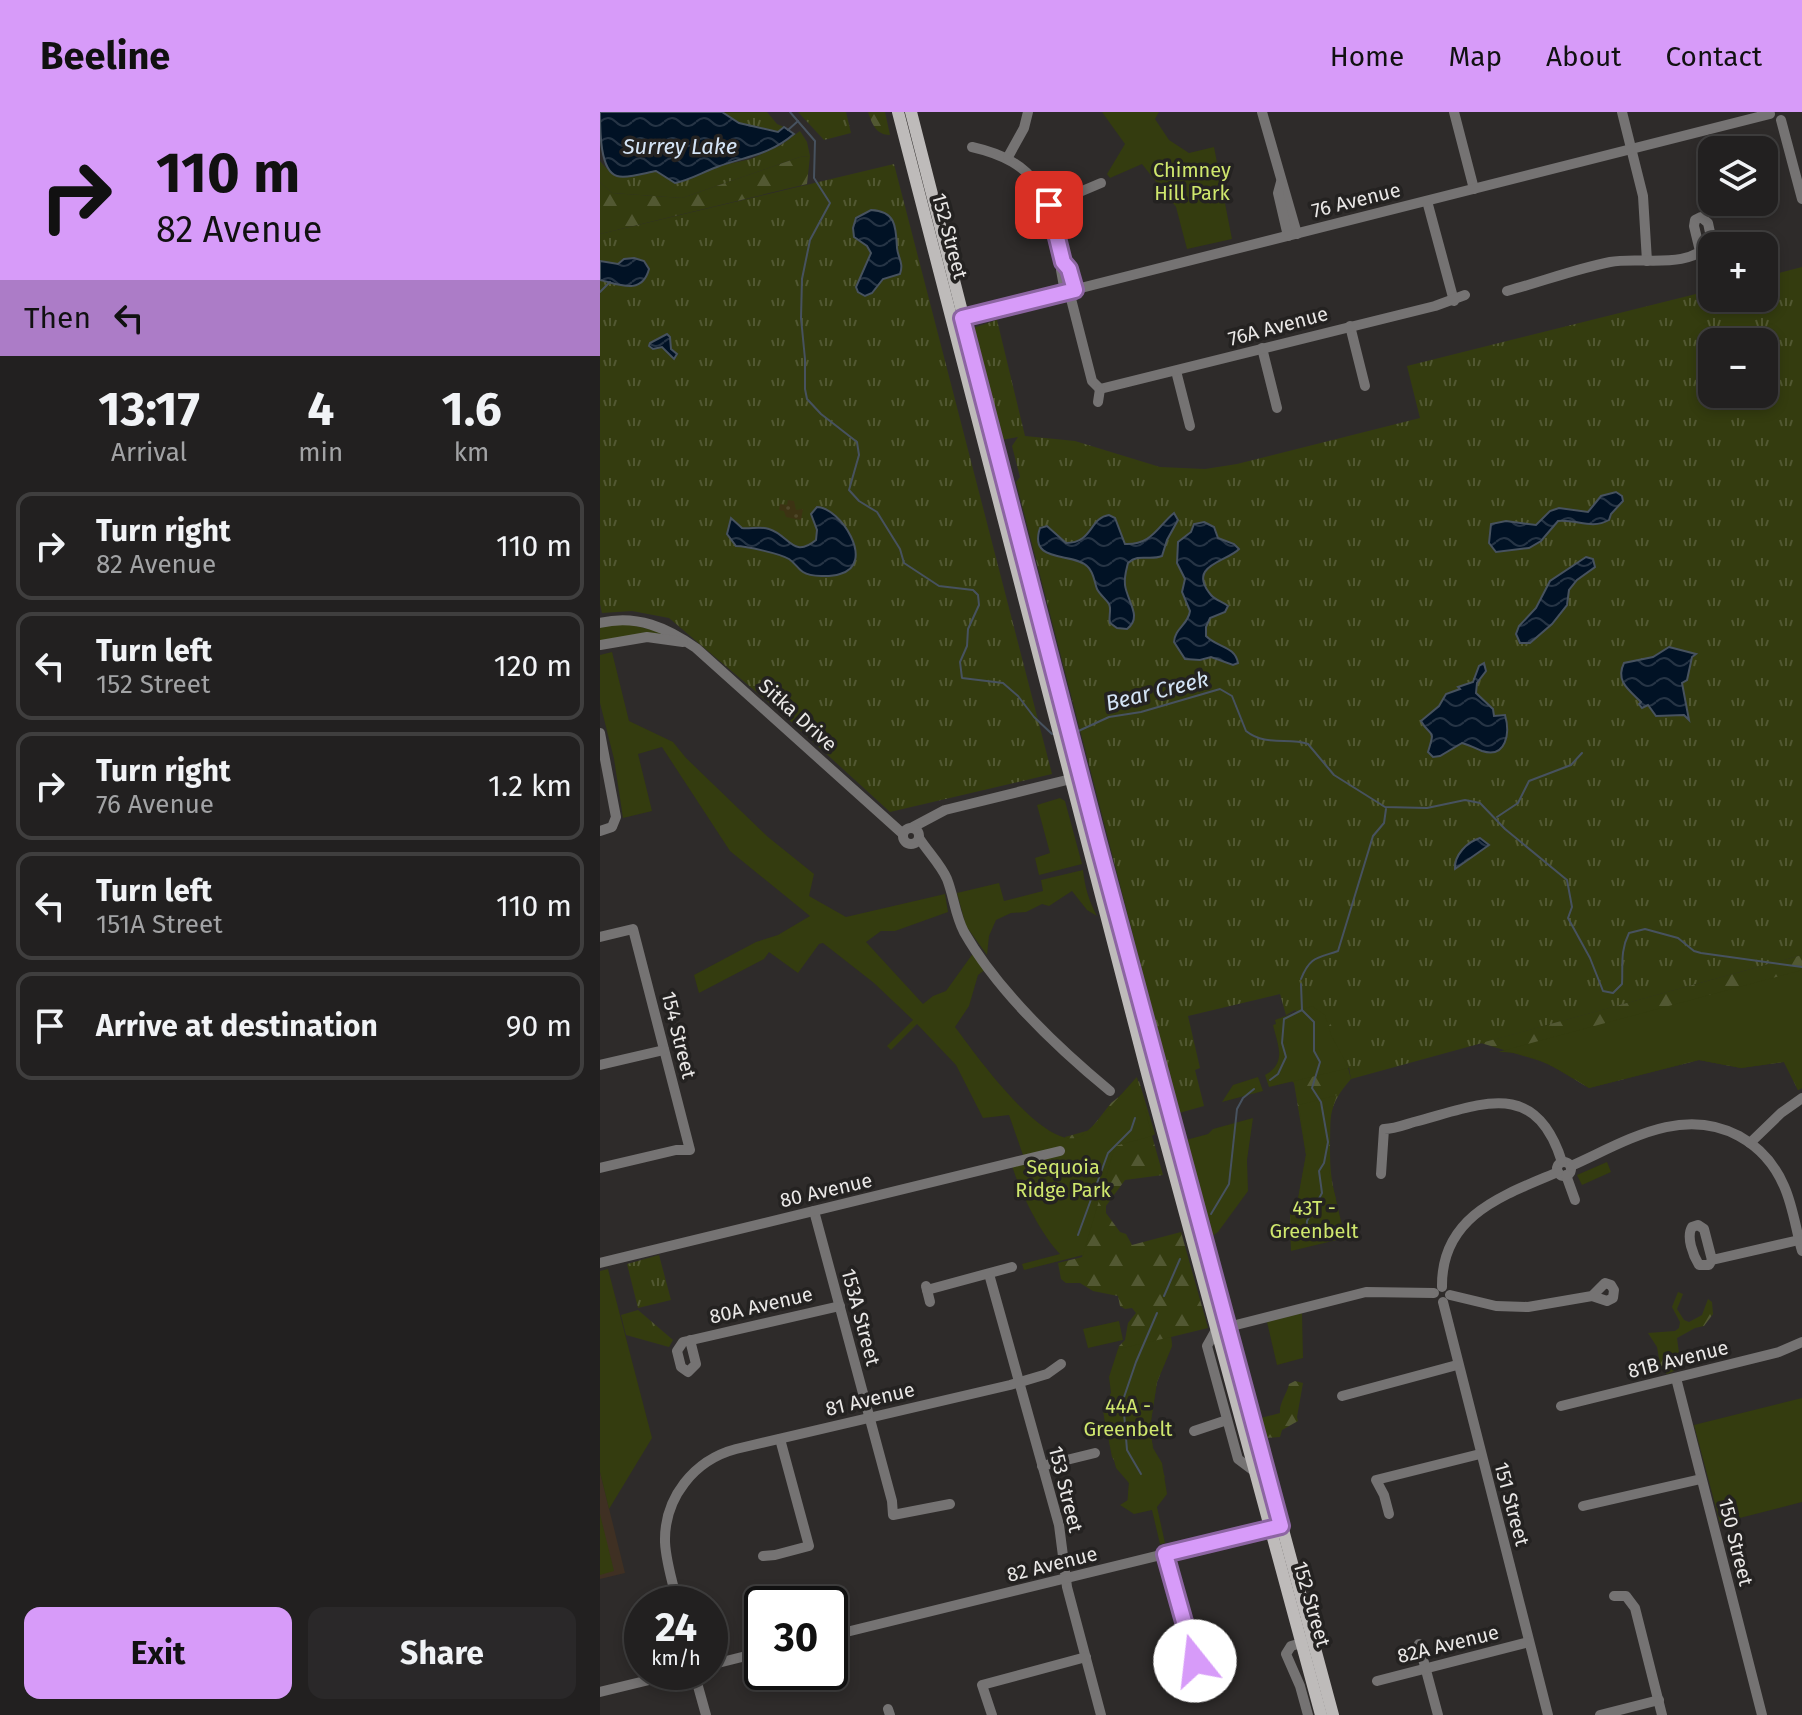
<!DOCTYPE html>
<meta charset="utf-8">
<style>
body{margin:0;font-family:"Fira Sans",sans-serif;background:#2a2829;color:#f1f3f6;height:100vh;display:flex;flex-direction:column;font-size:30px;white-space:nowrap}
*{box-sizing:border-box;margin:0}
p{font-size:26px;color:#a2a3a5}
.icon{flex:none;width:44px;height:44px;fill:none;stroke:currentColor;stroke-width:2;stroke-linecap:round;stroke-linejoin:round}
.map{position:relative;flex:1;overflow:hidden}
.sheet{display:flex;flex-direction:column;background:#222020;width:600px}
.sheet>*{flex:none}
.banner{background:#d79bf9;color:#111;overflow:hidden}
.tools{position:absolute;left:1098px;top:24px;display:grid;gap:16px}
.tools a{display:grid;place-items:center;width:80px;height:80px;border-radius:16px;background:#222020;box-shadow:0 4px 12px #0003,0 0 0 2px #3f3e3e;font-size:40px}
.speed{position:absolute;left:24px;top:1474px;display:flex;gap:16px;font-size:40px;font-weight:700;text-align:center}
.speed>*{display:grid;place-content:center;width:104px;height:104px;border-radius:50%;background:#222020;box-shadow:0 4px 12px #0003,0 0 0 2px #3f3e3e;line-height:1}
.speed small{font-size:20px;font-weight:400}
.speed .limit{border:4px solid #111;border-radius:12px;background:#fff;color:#111}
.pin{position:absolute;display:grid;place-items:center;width:68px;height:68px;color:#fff;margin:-34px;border-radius:16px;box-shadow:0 4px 12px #0006}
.me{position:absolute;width:88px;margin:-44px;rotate:344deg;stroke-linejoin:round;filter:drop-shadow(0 0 6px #0008)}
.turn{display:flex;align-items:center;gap:28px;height:168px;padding:0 24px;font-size:36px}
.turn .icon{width:104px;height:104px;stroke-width:2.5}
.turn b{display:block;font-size:56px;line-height:68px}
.then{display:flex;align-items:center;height:76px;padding:0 24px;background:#0003;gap:16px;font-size:30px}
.eta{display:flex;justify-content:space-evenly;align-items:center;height:136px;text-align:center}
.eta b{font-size:48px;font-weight:700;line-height:56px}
.button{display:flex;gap:16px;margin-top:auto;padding:16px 24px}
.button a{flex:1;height:92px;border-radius:16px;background:#d79bf9;color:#111;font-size:32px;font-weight:700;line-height:92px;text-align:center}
.button a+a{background:#2a2829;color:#f1f3f6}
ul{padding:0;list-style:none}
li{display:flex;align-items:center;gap:24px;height:108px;margin:0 16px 12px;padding:0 8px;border:4px solid #3f3e3e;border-radius:16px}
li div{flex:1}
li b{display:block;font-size:30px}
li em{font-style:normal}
header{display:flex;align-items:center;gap:48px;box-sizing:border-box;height:112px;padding:0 40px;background:#d79bf9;color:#111}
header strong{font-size:38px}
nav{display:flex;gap:44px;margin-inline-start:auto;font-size:28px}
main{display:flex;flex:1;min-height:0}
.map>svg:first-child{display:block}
</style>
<header>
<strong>Beeline</strong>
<nav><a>Home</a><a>Map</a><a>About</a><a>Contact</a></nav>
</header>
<main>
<section class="sheet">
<div class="banner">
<div class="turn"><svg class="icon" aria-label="right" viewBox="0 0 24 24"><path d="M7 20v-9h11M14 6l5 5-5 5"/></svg><div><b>110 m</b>82 Avenue</div></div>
<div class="then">Then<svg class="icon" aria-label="left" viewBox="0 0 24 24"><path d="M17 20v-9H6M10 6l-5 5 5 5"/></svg></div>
</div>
<div class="eta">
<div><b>13:17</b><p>Arrival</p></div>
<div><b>4</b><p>min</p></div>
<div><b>1.6</b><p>km</p></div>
</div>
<ul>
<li><svg class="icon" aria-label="right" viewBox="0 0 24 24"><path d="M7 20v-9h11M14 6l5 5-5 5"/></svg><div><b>Turn right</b><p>82 Avenue</p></div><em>110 m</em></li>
<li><svg class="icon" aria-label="left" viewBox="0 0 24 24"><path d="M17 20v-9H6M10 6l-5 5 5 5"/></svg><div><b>Turn left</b><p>152 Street</p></div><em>120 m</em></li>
<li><svg class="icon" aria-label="right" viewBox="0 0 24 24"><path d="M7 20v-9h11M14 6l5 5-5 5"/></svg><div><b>Turn right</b><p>76 Avenue</p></div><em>1.2 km</em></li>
<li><svg class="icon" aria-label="left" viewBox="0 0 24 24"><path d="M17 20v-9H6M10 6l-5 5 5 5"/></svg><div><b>Turn left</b><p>151A Street</p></div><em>110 m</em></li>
<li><svg class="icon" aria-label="arrive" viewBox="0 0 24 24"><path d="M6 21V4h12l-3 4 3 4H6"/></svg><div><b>Arrive at destination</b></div><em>90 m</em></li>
</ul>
<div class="button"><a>Exit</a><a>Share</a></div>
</section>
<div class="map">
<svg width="1202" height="1603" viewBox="0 0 1202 1603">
<defs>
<pattern id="grass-tufts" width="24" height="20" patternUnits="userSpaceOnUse" patternTransform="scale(2)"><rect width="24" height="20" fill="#343c0f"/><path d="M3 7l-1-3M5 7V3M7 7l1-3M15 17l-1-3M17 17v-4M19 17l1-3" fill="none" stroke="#525832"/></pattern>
<pattern id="forest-firs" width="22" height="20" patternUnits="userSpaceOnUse" patternTransform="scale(2)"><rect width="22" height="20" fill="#343c0f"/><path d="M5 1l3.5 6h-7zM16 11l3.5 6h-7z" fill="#525832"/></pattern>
<pattern id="sand-dots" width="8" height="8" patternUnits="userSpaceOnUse" patternTransform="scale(2)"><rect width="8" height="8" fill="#3c3313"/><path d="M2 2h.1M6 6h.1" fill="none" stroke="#4f472a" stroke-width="1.8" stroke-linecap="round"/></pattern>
<pattern id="water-waves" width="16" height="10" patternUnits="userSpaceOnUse" patternTransform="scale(2)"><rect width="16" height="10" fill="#011225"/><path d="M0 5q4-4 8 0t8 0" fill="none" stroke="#263445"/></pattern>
</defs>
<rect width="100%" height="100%" fill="#2e2b2a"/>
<path fill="#3f3023" d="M0 1360 25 1461 0 1467Z"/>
<g fill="url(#grass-tufts)" fill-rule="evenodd">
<path d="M122 0H167L177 12 184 15 178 21 138 11Z"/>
<path d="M198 0H246L251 21 224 28Z"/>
<path d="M200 19 207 30 210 44 200 45 82 86 12 81 0 70V49C17 71 31 63 56 59L75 71 119 54 151 47 181 33Z"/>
<path d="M294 52 452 662 290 700 186 605 69 506 32 499 2 501 0 492V122Z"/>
<path d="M1202 155V843L751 967 749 956 695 898 686 903 680 882 588 904 600 956 595 958 604 994 579 1001 416 370 420 365 412 334 418 325 401 328 373 216 397 208 425 324 475 329 560 355 605 357 637 352 820 306 807 254 1112 178V186H1164V165ZM1112 230H1164V282H1112Z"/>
<path d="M59 1143 71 1188 38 1196 27 1152Z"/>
<path d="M38 1198 73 1228 69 1235 26 1223 21 1203Z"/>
</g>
<g fill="url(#forest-firs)">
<path d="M268 0H285L290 23C276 23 272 12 268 0Z"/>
<path d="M210 44 207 72 0 122V70L12 81 82 86 200 45Z"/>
<path d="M1202 843V976L1198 978 1184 950 1141 956 1099 948 989 976 947 951 881 931Z"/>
<path d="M712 894 725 903 741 930 751 967C727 995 731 1002 730 1037 730 1055 731 1069 736 1087L691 1139 690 1099 698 1087 706 1043 694 971 685 962Z"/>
<path d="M539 969 555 1022 552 1024 563 1063 525 1068 506 1094V1101L520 1120 526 1122 532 1133 581 1120 608 1216 571 1225 572 1234 557 1270 550 1315 553 1338 565 1365 527 1394 529 1371 512 1345 503 1299 511 1281V1268L519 1234 525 1228 528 1211 536 1201 532 1196 525 1197 520 1194 518 1184 493 1179 480 1171H466L461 1167 458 1151 482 1145 483 1140 465 1025 490 1018 511 991Z"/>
<path d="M1078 1180 1083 1182 1077 1197 1084 1208 1089 1210 1102 1203 1108 1187 1112 1190 1113 1202 1104 1214 1095 1216 1077 1226 1081 1256 1067 1262 1061 1257 1057 1235 1048 1221 1075 1219 1079 1216 1080 1210 1072 1195Z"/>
<path d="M695 1269 703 1271 697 1305 698 1309 682 1318 680 1325 666 1326 661 1306 680 1301C679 1291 687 1282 689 1272Z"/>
</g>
<path fill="url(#sand-dots)" d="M188 388 194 389 196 398 203 397 201 408 186 405 184 399 179 398 180 392 187 393Z"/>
<g fill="#343c0f">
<path d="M502 0H559L555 7 569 28 589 41 614 35 632 127 587 137 576 95 542 52 510 66 507 62 525 32Z"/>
<path d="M24 511 73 523 0 530V514Z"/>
<path d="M12 540 29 609 73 630 86 646 168 725 214 762 209 784 246 805 345 782 348 800 295 819H281L266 830 323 892 333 884 346 879 374 840 386 857 378 863 369 894 355 915C374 940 446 1043 481 1024 492 1018 525 977 537 965L552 1024 515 1034 483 1143 424 1158 422 1152 460 1142C439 1120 418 1076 410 1047L423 1043 409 1003 383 1006 356 953 317 912 291 938 287 934 313 908 274 871 223 831 219 832 198 861 169 840 164 847 99 881 94 863 156 830 178 823 210 804 130 739 62 635 38 642 52 699 23 706 14 647 0 591V543Z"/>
<path d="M460 686 465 689 482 752 439 763 435 746 450 741 437 693Z"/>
<path d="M483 758C485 775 488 787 497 804L487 798 472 779 449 794 442 792 426 800 411 801 396 808 389 824 387 843 366 814 357 781 399 771 404 789 443 779 441 768Z"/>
<path d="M1202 858V976L1198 978 1184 950 1141 956 1099 948 989 976C961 959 932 939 898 940Z"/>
<path d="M712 894 725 903 731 923 749 956 669 975 665 963C687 951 678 934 673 913L676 912 675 908Z"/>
<path d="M658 965 663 979 622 990 633 973Z"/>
<path d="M737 983 729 1007V1058L745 1126 691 1139 690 1099 698 1087 706 1043 699 993Z"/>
<path d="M653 1006 647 1048 648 1079 618 1120 611 1125 586 1028 608 1022 613 1017Z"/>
<path d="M1007 1050 1011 1060 982 1073 977 1063Z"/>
<path d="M8 1157 52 1326 9 1397 0 1360V1159Z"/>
<path d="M702 1201 703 1246 677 1253 667 1210Z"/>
<path d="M519 1209 523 1228 488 1236 483 1217Z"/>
<path d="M571 1225 572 1234 557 1270 550 1315 553 1336 562 1351 567 1382 557 1395 565 1431 560 1432 552 1398 534 1402 520 1393 528 1388 529 1371 516 1356 505 1313 504 1299 511 1281 509 1265 518 1237Z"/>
<path d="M1202 1286V1390L1120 1411 1094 1313Z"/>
<path d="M0 1402 14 1459 0 1463Z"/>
</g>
<g fill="url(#water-waves)" stroke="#47525f" stroke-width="2">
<path d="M0 0H122L139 11 178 20 184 15 194 22C168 44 146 44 117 55 103 60 90 68 75 71L56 59C45 61 27 67 17 64 0 59 0 19 0 0Z"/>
<path d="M271 98C296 99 296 115 297 136 298 146 304 151 300 162L283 167 272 181 265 184 258 180 256 175 271 141 267 134 254 125 253 116 256 106Z"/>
<path d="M34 146 44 149 49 157C42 184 18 172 0 168V149L18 152 24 147Z"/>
<path d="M67 222 70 225 71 237 77 242 74 247 62 235 53 237 49 234 50 231Z"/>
<path d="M1016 380 1022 384 1023 389 1011 402 1009 408C991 418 977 407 958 409L941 429 929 436 896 440 889 431 891 412 906 409 936 413 950 399 959 396 988 400 1001 384Z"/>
<path d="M217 395C240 395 277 452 240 462 231 465 211 465 203 460 198 457 195 451 189 447 181 442 146 434 136 434L127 422 131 406 142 416C150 417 161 414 169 417 189 423 193 447 216 428L217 418 211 402Z"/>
<path d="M574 401 578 408 567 428 562 444C549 449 539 441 528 451 526 459 524 465 525 473 527 489 543 505 527 517L517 516 510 511C508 504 512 498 509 492 506 487 500 483 497 477 494 469 494 460 487 454 473 440 428 452 440 416L447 414 466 431C493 431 489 406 509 403L515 406 525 432C552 433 557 415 574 401Z"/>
<path d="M604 410 614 415 618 426 634 432 639 437C627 450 586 453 611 483 615 488 623 490 628 494L625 500 610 506 606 515V524C618 536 635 534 638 551L633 553 611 545 600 548 585 547 574 530C575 516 588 513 590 499L582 480 585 467 577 451 578 430 591 420 594 412Z"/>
<path d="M986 445 993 447 995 455 977 468 969 478 967 493 952 512 930 531H920L916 522 919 514 936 496 950 469Z"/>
<path d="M1069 535 1096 542 1092 545 1087 568 1082 571 1089 608 1084 603 1056 604 1048 593 1042 596 1039 592 1041 590C1029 578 1015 569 1024 551L1053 545Z"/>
<path d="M884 551 886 559 877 571 876 581 893 597 894 604 905 603C910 620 907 647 882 639 875 636 869 633 862 631L840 644 833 645 828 640C836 614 831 627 821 609L839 594 846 582 860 577 858 575 873 570 879 554Z"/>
<path d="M880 726 889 733 855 757C854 743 867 730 880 726Z"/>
</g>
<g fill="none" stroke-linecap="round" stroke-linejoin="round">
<g stroke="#47525f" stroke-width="2">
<path d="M190 0 215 29 214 66 230 91 210 128 202 167 201 206 205 247V277L207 287 221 302 257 330 259 343 249 378 259 389 277 400 300 437 304 451 339 474 373 478 378 483 379 493 368 517 367 534 360 550 362 566 403 571 418 584 434 605 452 622"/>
<path d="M188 18 198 9"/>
<path d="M0 180 10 170"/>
<path d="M474 621 509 605 541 600 620 577 632 584 646 619C666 635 688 625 708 632L734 663 785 695 827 696 865 688 880 691 905 717 967 768 972 795 968 806 990 846 1003 879 1013 881 1022 872C1023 853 1020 839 1029 821L1045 817 1078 826 1094 839 1101 841 1202 855"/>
<path d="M897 705 918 691 929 669 971 653 982 641"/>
<path d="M701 867C710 844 718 846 738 839L773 724 784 711 786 697"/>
<path d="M702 898 714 910V939L720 950 712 976 721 990 728 1030 724 1051 719 1059 722 1081 707 1109 706 1124"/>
<path d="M670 968 678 962 686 945 682 931 684 907 702 898 701 872"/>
<path d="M611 1102 629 1072 637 997 643 986 654 977"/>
<path d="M478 1123 508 1041 531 1018 535 1006"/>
<path d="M564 1184 580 1147"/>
<path d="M541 1362 527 1338 523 1288 536 1250 557 1201"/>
</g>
<g stroke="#757373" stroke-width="10">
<path d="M662 0 697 122"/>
<path d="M854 0 874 77"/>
<path d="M1022 0 1043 84 1047 149"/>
<path d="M1181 8 1202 87"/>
<path d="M372 35C443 51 448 88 463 150L461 158 465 180"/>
<path d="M408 45 424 16 428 0"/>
<path d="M681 70 678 81 688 124"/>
<path d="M827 89 854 189"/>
<path d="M449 93 501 71"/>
<path d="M463 150 469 157 475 178"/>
<path d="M469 179 492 269 500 277"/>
<path d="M907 179C941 170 975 157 1010 150 1041 144 1088 159 1112 130L1108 111 1101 105 1095 108 1094 114 1100 139"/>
<path d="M358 207 1170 2"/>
<path d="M750 214 765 274"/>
<path d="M662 236 677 296"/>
<path d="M576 259 590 314"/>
<path d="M500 277 835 194 865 183"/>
<path d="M498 290 500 277"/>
<path d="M0 511C37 502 67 516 96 536L303 722"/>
<path d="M0 533 47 525 83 530"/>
<path d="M0 621 16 705 12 715 0 719"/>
<path d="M313 715 345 698 475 666"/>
<circle cx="311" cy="724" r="8"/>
<path d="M319 726C328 740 341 753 347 767 354 785 355 803 364 820 397 878 459 937 510 979"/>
<path d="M0 825 33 817 90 1038H76L0 1056"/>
<path d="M0 953 64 938"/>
<path d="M1150 1031 1181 1001 1202 986"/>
<circle cx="964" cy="1057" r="7"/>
<path d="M971 1054C1025 1030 1081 993 1139 1024 1159 1035 1175 1053 1184 1074 1193 1094 1196 1118 1202 1139"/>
<path d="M781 1062 784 1017C794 1017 804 1013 814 1010 880 993 935 964 962 1050"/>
<path d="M966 1063 975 1088"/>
<path d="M214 1099 292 1389 293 1403 350 1392"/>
<path d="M1112 1148 1104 1117 1098 1113 1092 1115C1086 1125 1093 1143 1099 1153H1109L1112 1148 1199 1128"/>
<path d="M0 1151 460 1039"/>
<path d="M389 1162 459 1413 467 1475 501 1603"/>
<path d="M326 1174 330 1190"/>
<path d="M842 1175C841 1103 904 1083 958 1060"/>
<path d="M327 1178 412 1155"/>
<path d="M850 1183 896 1194 928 1195 992 1184 1005 1171 1011 1173 1014 1178 1013 1186 1007 1189 992 1184"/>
<path d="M843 1190 948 1603"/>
<path d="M90 1228 96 1252 88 1260 81 1255 77 1239 83 1230 240 1194"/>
<path d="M1076 1266 1162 1603"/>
<path d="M742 1284 857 1253"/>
<path d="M961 1294 1179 1240 1202 1230"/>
<path d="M594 1319 627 1308"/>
<path d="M442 1354 495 1341"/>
<path d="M654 1359 638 1347 607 1234 616 1218 766 1180 834 1181"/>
<path d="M983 1394 1101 1367"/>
<path d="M789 1402 784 1383 776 1368 880 1342"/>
<path d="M565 1442 595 1549"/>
<path d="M163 1444 175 1443 209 1434 180 1327"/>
<path d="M1014 1484H1026L1035 1496 1062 1603"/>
<path d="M78 1492C73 1472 66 1451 65 1430 64 1386 94 1348 136 1337L410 1273 447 1262 461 1252"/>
<path d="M230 1524 675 1415"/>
<path d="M819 1532 838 1603"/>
<path d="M110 1553 162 1540"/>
<path d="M94 1560 106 1603"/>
<path d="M777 1569 929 1530"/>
<path d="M0 1580 82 1560"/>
<path d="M288 1597 290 1603"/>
<path d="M392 1603 382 1573 486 1545"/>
<path d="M708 1603 700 1574 686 1542 691 1534 709 1529"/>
<path d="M1000 1603 1059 1588"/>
</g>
<g stroke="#bebbba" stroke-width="12">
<path d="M298 0 548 965 721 1603"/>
<path d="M311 0 497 728 733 1603"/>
</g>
</g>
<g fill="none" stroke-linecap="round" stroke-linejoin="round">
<g stroke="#8c65a2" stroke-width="20">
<path id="route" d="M449 93 463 150 469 157 475 178 362 206 497 728 681 1414 565 1442 595 1549"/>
</g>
<use href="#route" stroke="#d79bf9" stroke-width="14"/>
</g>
<g text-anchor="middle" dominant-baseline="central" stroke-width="7" stroke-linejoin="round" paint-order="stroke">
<g font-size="20" fill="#cfe76d" stroke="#242221">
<text x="592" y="58">Chimney<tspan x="592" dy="23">Hill Park</tspan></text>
<text x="463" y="1055">Sequoia<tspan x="463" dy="23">Ridge Park</tspan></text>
<text x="714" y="1096">43T -<tspan x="714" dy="23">Greenbelt</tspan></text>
<text x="528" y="1294">44A -<tspan x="528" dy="23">Greenbelt</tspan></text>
</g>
<g font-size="20" fill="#eae8e7" stroke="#242221">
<text transform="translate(756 88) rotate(-14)">76 Avenue</text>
<text transform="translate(350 124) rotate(75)">152 Street</text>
<text transform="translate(678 214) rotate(-15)">76A Avenue</text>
<text transform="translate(198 603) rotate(42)">Sitka Drive</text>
<text transform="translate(79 923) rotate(76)">154 Street</text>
<text transform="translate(226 1078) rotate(-13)">80 Avenue</text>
<text transform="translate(161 1193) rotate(-13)">80A Avenue</text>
<text transform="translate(261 1205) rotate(75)">153A Street</text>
<text transform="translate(1078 1247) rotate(-14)">81B Avenue</text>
<text transform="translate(270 1287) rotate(-13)">81 Avenue</text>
<text transform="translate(466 1377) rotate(76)">153 Street</text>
<text transform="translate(912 1392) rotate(75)">151 Street</text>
<text transform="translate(1136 1430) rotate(76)">150 Street</text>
<text transform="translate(452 1452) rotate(-14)">82 Avenue</text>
<text transform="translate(712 1492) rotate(74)">152 Street</text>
<text transform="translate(848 1532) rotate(-14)">82A Avenue</text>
</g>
<g font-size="22" font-style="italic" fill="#d4e4f6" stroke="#242221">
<text x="80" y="34">Surrey Lake</text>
<text transform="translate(557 579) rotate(-14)">Bear Creek</text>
</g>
</g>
</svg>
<div class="tools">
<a><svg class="icon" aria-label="layers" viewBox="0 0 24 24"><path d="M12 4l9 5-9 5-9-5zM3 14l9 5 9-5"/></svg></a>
<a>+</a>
<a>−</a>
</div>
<div class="speed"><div>24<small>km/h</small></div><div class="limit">30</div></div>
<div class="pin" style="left:449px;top:93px;background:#d93025"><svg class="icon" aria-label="arrive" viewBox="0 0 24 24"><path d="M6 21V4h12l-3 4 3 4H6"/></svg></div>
<svg class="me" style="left:595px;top:1549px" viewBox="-20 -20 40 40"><circle r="19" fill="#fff"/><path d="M0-13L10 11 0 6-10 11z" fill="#d79bf9"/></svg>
</div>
</main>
